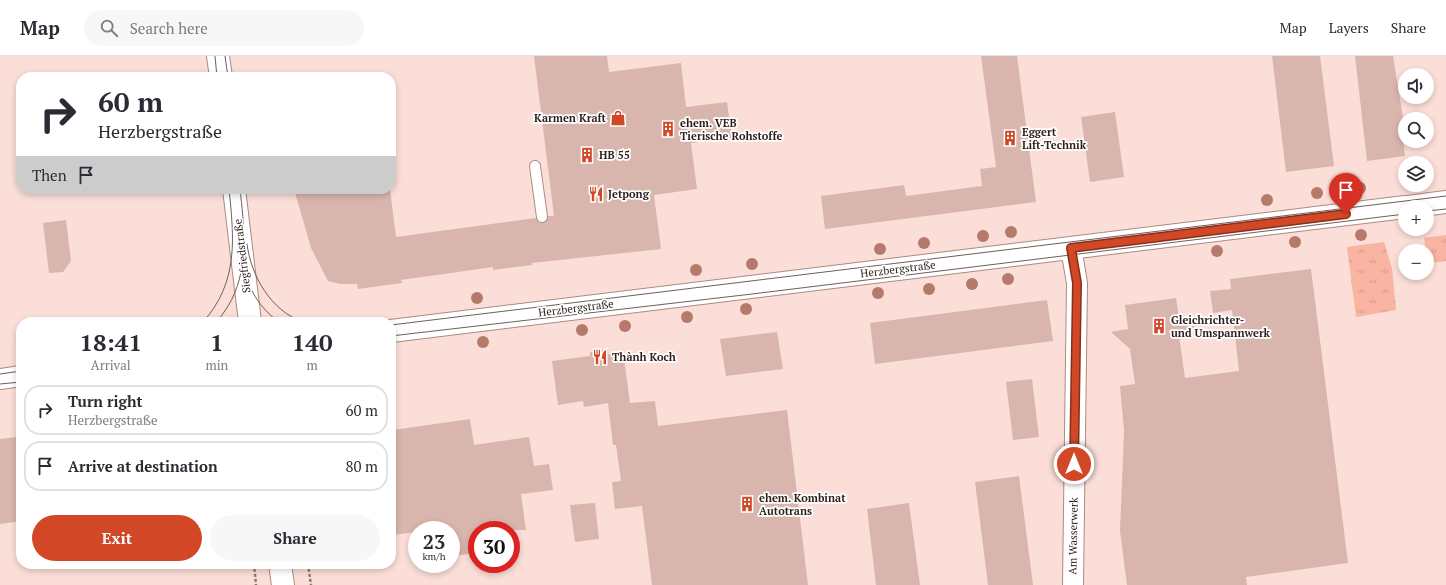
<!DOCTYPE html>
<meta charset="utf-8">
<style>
body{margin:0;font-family:"PT Serif",serif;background:#f7f7f7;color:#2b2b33;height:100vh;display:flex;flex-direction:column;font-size:15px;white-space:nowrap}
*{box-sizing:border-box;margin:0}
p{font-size:13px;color:#7c7c81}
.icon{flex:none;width:22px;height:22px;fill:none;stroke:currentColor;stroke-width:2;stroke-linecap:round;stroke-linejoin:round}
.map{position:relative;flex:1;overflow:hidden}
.drawer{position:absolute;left:16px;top:261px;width:380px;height:252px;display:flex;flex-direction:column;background:#fff;border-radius:16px;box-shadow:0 2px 6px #0003}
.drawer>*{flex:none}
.banner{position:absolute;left:16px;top:16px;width:380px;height:122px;border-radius:16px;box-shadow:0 2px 6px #0003;background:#fff;color:#2b2b33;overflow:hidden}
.buttons{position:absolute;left:1398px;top:12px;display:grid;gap:8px}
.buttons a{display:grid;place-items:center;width:36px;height:36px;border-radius:50%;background:#fff;box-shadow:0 2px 6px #0003;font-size:20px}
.speed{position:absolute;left:408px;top:465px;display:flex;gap:8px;font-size:20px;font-weight:700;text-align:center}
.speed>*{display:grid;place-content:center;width:52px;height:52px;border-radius:50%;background:#fff;box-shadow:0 2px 6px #0003;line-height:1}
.speed small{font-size:10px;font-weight:400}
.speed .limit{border:6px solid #d22;background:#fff;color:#111}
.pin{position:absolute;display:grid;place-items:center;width:34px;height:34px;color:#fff;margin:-41px -17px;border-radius:50% 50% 50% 0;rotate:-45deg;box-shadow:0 0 4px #0007}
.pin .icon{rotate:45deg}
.me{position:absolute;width:44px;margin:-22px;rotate:0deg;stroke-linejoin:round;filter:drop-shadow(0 0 3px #0008)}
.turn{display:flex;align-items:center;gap:14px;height:84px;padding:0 16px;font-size:18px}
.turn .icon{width:52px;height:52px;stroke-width:2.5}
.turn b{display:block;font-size:28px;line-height:34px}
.then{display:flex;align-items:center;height:38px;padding:0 16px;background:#0003;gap:8px;font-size:15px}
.eta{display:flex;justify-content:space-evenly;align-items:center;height:68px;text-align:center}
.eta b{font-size:24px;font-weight:700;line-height:28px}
.primary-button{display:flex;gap:8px;margin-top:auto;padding:8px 16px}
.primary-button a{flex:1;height:46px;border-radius:24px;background:#d24827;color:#fff;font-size:16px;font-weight:700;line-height:46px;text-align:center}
.primary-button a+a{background:#f7f7f7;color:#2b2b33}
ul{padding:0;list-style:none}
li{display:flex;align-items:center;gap:12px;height:50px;margin:0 8px 6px;padding:0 8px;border:2px solid #e1e1e2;border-radius:16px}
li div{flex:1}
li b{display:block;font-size:15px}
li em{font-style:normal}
header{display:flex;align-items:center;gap:24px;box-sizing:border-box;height:56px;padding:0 20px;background:#fff;border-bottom:1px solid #e1e1e2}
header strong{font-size:19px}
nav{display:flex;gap:22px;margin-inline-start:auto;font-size:14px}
.search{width:280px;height:36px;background:#f7f7f7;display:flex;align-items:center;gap:10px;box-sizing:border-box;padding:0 14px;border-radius:22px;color:#7c7c81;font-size:15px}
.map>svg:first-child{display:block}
</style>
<header>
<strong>Map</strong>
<div class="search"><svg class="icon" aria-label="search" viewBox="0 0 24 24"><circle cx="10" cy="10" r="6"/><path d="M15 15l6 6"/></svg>Search here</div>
<nav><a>Map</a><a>Layers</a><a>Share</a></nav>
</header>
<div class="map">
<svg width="1446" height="529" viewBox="0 0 1446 529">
<defs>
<pattern id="grass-tufts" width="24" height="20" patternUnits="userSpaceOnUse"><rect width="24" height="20" fill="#fab4a2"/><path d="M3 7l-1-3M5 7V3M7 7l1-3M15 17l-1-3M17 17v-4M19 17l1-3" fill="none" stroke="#d69a8b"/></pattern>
</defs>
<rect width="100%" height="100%" fill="#fbded7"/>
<g fill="url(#grass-tufts)">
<path d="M1446 179V205L1428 207 1424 182Z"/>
<path d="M1384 186 1392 212 1396 254 1356 261 1347 191Z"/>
</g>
<g fill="#d9b6ad">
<path d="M534 0H607L609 16 681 7 686 51 727 46 732 82 691 87 697 133 654 139 661 193 532 207V209L493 214V211L401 224 402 227 358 233 357 228H340L328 225 311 192 294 133H390L396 181 536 162 539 167H543L546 166 548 160H554Z"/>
<path d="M981 0H1017L1036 146 825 173 821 140 904 129 906 140 982 130 980 113 996 111Z"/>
<path d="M1272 0H1320L1334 110 1286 116Z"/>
<path d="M1355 0H1393L1403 61 1401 67 1405 100 1367 105Z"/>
<path d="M1115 56 1124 121 1090 126 1081 61Z"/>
<path d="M66 164 71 205 63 216 49 217 43 167Z"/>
<path d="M1311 213 1348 507 1246 521 1247 529H1127L1120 475 1124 375 1120 330 1135 328 1130 293 1111 276 1128 273 1125 249 1176 242 1179 262 1196 271 1179 280 1185 322 1239 315 1232 254 1213 257 1210 235 1231 233 1230 223Z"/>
<path d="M1047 244 1053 285 875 308 870 267Z"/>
<path d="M777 276 783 313 726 320 720 283Z"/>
<path d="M608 293V298L623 296 630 347 655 345 658 370 787 354 808 529H652L642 450 615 453 612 426 621 425 616 389H613L608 347 584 351 583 345 558 349 552 305 590 300V296Z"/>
<path d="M1032 323 1039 381 1013 384 1006 326Z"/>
<path d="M470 363 474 389 529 381 534 410 549 408 553 434 521 438 526 474H477V497L451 500V474H417V476L391 479V399L396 398 393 374Z"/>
<path d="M16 381 21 421V465L0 468V383Z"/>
<path d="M1019 420 1033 529H988L975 426Z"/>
<path d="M595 447 599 483 575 486 570 449Z"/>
<path d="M909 447 920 529H876L867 453Z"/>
</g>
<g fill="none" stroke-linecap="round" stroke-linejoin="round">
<g stroke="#ac8a82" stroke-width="12">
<path id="lane" d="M535 110 542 161"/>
</g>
<g stroke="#ac8a82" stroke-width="22">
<g id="street">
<path d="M1071 192 1077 227 1073 529"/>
<path d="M0 323 21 320"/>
</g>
</g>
<g stroke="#ac8a82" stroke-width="24">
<g id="secondary">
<path d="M218 0 221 21"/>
<path d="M234 133 250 266"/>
<path d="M1408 151 1446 146"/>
<path d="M391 275 1405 151"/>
<path d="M280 508 283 529"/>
</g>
</g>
<g stroke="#8d7974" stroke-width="2.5" stroke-dasharray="3 2" stroke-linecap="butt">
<path d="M254 508 256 529"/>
<path d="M308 508 311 529"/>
</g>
<use href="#lane" stroke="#fff" stroke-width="10"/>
<use href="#street" stroke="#fff" stroke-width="20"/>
<use href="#secondary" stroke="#fff" stroke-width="22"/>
<g stroke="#715e5a" stroke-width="1">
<path d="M215 0 217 21"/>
<path d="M225 0 228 21"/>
<path d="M1427 155 1446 153"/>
<path d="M247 188C251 220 271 255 303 266"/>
<path d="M242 210C249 233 259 252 279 266"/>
<path d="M203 266C239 226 234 182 229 133"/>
<path d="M217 266C222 259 228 251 232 243 249 208 244 169 240 133"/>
<path d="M391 269 1446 140"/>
<path d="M391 280 752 238 1405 158"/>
<path d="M0 318 21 315"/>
<path d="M0 328 21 326"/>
</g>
</g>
<g fill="#b67a6b">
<circle cx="1360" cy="132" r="6"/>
<circle cx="1317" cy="137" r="6"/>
<circle cx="1267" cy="144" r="6"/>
<circle cx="1011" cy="176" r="6"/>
<circle cx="1361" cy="179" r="6"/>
<circle cx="983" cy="180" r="6"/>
<circle cx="1295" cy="186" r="6"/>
<circle cx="924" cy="187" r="6"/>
<circle cx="880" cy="193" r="6"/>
<circle cx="1217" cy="195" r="6"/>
<circle cx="752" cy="208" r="6"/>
<circle cx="696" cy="214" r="6"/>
<circle cx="1008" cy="223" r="6"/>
<circle cx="972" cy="228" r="6"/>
<circle cx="929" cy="233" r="6"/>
<circle cx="878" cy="237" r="6"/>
<circle cx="477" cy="242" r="6"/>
<circle cx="746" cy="253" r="6"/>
<circle cx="687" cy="261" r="6"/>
<circle cx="625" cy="270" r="6"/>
<circle cx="582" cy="274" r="6"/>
<circle cx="483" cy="286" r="6"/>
</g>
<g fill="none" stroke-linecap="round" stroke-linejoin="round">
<g stroke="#882f19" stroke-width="10">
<path id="route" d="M1074 408 1077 227 1071 192 1346 158"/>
</g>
<use href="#route" stroke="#d24827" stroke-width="7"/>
</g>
<defs>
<g id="shop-bare" transform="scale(1.2)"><path d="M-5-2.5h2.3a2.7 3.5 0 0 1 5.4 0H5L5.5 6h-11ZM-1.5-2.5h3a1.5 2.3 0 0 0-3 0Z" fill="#d24827" stroke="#fff" stroke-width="2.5" paint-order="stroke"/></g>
<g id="building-bare" transform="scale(1.2)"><path d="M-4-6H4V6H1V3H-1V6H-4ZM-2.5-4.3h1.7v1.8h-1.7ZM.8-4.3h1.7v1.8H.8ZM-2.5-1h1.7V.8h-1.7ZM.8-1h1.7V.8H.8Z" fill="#d24827" stroke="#fff" stroke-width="2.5" paint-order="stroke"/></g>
<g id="restaurant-bare" transform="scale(1.2)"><path d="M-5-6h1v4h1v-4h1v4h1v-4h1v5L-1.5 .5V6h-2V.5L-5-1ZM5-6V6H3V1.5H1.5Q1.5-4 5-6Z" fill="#d24827" stroke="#fff" stroke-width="2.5" paint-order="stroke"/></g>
</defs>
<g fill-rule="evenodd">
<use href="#shop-bare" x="618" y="62"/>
<use href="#building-bare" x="668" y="73"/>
<use href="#building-bare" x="1010" y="82"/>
<use href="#building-bare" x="587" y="99"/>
<use href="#restaurant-bare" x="596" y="138"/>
<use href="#building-bare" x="1159" y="270"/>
<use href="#restaurant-bare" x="600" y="301"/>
<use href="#building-bare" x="747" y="448"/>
</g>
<g text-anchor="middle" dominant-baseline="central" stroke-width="3.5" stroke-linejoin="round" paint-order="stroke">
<g font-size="11" font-weight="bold" fill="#2c1f1c" stroke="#fff" text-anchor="start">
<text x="606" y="62" text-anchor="end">Karmen Kraft</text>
<text x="680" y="67">ehem. VEB<tspan x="680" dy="13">Tierische Rohstoffe</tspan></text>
<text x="1022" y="76">Eggert<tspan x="1022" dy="13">Lift-Technik</tspan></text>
<text x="599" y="99">HB 55</text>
<text x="608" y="138">Jetpong</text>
<text x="1171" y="264">Gleichrichter-<tspan x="1171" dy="13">und Umspannwerk</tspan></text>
<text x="612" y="301">Thành Koch</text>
<text x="759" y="442">ehem. Kombinat<tspan x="759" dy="13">Autotrans</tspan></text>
</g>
<g font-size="11" fill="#2c1f1c" stroke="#fff">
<text transform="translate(242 200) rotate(-97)">Siegfriedstraße</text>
<text transform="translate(898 213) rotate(-7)">Herzbergstraße</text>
<text transform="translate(576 252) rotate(-7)">Herzbergstraße</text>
<text transform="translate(1073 480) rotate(-89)">Am Wasserwerk</text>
</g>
</g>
</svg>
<div class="buttons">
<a><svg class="icon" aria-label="sound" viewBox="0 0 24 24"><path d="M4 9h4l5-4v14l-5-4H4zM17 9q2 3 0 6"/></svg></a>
<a><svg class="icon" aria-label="search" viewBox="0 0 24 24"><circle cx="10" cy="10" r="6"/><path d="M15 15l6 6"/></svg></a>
<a><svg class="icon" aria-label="layers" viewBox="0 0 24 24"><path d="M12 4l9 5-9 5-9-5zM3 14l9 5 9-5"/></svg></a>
<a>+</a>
<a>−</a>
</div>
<div class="speed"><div>23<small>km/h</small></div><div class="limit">30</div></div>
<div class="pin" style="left:1346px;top:158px;background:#d93025"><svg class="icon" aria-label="arrive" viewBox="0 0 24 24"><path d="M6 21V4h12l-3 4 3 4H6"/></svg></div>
<svg class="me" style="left:1074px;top:408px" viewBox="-20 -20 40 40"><circle r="17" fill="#d24827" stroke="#fff" stroke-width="3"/><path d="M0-11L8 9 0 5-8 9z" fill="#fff"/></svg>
<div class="banner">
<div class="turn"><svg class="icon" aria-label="right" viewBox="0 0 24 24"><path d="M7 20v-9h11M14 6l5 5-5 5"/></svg><div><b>60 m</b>Herzbergstraße</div></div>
<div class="then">Then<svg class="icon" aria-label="arrive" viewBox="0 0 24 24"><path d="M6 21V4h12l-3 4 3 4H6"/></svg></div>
</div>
<section class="drawer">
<div class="eta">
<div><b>18:41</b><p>Arrival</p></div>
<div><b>1</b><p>min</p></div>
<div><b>140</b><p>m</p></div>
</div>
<ul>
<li><svg class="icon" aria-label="right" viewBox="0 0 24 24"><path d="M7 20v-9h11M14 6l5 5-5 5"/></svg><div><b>Turn right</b><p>Herzbergstraße</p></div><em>60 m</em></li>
<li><svg class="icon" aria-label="arrive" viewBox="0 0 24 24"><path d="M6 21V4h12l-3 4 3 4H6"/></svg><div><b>Arrive at destination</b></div><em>80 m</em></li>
</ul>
<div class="primary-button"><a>Exit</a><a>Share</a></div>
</section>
</div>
